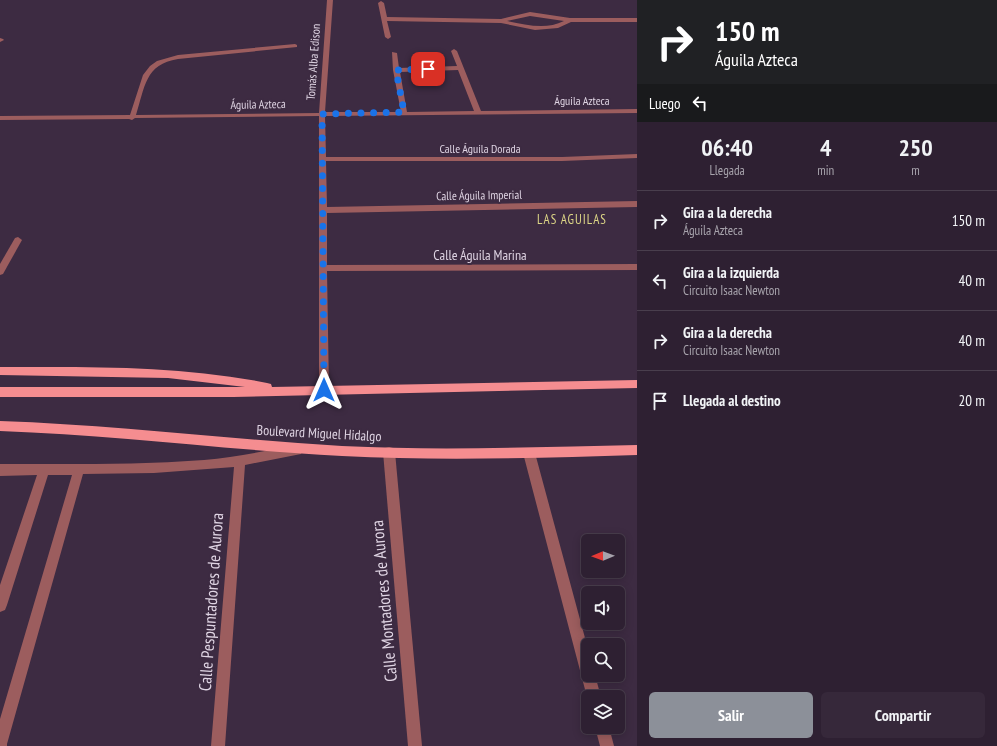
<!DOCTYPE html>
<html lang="es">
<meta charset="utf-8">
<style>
body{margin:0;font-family:"PT Sans Narrow",sans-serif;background:#36283a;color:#f1f3f6;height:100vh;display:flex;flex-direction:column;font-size:15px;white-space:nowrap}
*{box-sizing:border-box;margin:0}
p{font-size:13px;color:#a7a3ac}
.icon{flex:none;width:22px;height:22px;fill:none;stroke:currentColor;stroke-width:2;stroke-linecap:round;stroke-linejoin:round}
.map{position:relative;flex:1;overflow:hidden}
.details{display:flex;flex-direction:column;background:#2e2032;width:360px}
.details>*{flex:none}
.banner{background:#202124;color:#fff;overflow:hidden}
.needle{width:26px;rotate:269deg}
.buttons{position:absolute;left:581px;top:534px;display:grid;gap:8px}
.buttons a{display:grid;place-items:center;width:44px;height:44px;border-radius:6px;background:#2e2032;box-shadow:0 2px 10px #0003,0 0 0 1px #493e4d;font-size:20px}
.pin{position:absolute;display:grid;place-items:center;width:34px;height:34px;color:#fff;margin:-17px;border-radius:8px;box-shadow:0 2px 6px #0006}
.me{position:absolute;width:44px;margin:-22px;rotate:0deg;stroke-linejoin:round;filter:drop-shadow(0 0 3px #0008)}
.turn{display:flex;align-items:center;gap:14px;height:84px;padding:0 12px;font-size:18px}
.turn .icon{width:52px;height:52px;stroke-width:2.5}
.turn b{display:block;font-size:28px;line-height:34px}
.then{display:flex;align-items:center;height:38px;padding:0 12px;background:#0003;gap:8px;font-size:15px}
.eta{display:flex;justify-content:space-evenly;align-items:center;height:68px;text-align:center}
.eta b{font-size:24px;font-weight:700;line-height:28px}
.button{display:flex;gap:8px;margin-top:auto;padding:8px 12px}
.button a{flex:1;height:46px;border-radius:6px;background:#8c9099;color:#fff;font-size:16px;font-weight:700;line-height:46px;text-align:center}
.button a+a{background:#36283a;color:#f1f3f6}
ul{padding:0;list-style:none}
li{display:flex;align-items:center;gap:12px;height:60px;padding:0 12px;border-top:1px solid #493e4d}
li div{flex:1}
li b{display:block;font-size:15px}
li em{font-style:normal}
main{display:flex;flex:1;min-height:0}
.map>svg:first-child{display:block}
</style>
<main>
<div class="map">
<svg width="637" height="746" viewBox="0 0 637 746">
<rect width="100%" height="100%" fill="#3d2b42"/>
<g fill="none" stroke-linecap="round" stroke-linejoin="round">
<g fill="#9c5d5e" fill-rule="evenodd">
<path d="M327 0H333L325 112H401L393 70 392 52 397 53 399 68 457 66 451 51 454 49 457 51 481 111 637 109V113L325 116 326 157H562L637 154V158L562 161H326L327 207 637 201V207L327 213V265L637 264V270L327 271 329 390 328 393 324 395 320 393 319 390V116L135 118 132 120 129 119 0 120V116L130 115 143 75 150 66 157 61 178 55 295 44 297 45V47L178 59C145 64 145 87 136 115L319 113ZM458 70 474 111 407 112 400 72Z"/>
<path d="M381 1 384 3 387 17 501 19 530 12 570 18H637V22H571L558 28 535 30 501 23 387 21 391 37 388 39 385 37 378 3ZM530 16 564 21C546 30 527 25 507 21Z"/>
<path d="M0 38 3 39 4 40 0 42Z"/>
<path d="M18 237 22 240 3 274 0 275V264L15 238Z"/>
<path d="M297 445 301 446 303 450 301 454 245 465 225 746H211L234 467 154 473 83 474 7 744V746H0V719L72 475H48L7 605 5 610 0 612V585L37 475 0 476V464C68 464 136 465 204 460 235 457 266 451 297 445Z"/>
<path d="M389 447 393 448 395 452 422 746H408L383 452 385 448Z"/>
<path d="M529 448 533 449 535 453 588 649V675H595L601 697H588V700L587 697 523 453 525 449Z"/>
<path d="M595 727H609L614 746H600Z"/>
</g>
<g fill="#f58d90" fill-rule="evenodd">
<path d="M0 367C90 367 178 365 267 383L271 384 272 387 637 380V388L233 397H0V387H245L168 378 0 375Z"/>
<path d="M0 421C114 425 228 439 342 446 440 451 539 447 637 445V455C539 458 440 461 342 456 228 450 114 435 0 431Z"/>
</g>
</g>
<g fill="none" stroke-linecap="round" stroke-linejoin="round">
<path stroke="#1a73e8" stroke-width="7" stroke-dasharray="0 12.6" d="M324 390 322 114 404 112 396 70 428 69"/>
</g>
<g text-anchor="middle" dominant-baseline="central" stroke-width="4" stroke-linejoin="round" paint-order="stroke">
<g font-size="12" fill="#dfd4e3" stroke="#3d2b42">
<text transform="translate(313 62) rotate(-86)">Tomás Alba Edison</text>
<text x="582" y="100">Águila Azteca</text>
<text transform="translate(258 104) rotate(-1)">Águila Azteca</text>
<text x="480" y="148">Calle Águila Dorada</text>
<text transform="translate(479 195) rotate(-1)">Calle Águila Imperial</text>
</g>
<g font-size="13" letter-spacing="1" fill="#dcd586" stroke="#3d2b42">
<text x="572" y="219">LAS AGUILAS</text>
</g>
<g font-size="14" fill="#dfd4e3" stroke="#3d2b42">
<text x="480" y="255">Calle Águila Marina</text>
<text transform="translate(319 433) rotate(3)">Boulevard Miguel Hidalgo</text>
</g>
<g font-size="17" fill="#dfd4e3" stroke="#3d2b42">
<text transform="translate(384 601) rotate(-95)">Calle Montadores de Aurora</text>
<text transform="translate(211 602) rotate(-86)">Calle Pespuntadores de Aurora</text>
</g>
</g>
</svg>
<div class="buttons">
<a><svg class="needle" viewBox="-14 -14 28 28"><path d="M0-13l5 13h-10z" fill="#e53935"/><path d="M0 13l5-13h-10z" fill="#a7a3ac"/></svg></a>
<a><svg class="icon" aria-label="sound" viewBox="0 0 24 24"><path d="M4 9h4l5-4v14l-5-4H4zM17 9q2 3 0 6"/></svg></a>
<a><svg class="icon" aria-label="search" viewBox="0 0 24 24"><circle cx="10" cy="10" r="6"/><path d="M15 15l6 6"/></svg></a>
<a><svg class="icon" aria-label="layers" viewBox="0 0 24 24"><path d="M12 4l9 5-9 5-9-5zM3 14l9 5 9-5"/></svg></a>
</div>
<div class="pin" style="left:428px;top:69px;background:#d93025"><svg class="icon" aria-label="arrive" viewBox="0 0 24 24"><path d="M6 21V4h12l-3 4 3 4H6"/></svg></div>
<svg class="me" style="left:324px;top:390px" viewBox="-20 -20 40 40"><path d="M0-17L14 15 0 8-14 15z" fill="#1a73e8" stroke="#fff" stroke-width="4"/></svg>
</div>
<section class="details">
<div class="banner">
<div class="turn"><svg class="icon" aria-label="right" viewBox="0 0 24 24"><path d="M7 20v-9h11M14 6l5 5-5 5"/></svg><div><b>150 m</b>Águila Azteca</div></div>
<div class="then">Luego<svg class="icon" aria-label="left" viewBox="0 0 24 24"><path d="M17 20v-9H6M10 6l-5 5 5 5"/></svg></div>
</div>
<div class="eta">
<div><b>06:40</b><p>Llegada</p></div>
<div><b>4</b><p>min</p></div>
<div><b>250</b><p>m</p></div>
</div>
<ul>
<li><svg class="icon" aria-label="right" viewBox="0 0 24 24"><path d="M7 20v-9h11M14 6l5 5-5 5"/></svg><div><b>Gira a la derecha</b><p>Águila Azteca</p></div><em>150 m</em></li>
<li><svg class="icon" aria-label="left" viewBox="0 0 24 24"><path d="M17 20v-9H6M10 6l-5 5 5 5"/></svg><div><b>Gira a la izquierda</b><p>Circuito Isaac Newton</p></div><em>40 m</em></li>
<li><svg class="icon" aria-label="right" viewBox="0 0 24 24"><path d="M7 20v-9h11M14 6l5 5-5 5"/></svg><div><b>Gira a la derecha</b><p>Circuito Isaac Newton</p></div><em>40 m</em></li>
<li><svg class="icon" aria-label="arrive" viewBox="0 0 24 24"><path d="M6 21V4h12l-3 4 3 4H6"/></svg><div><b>Llegada al destino</b></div><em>20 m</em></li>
</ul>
<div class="button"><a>Salir</a><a>Compartir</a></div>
</section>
</main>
